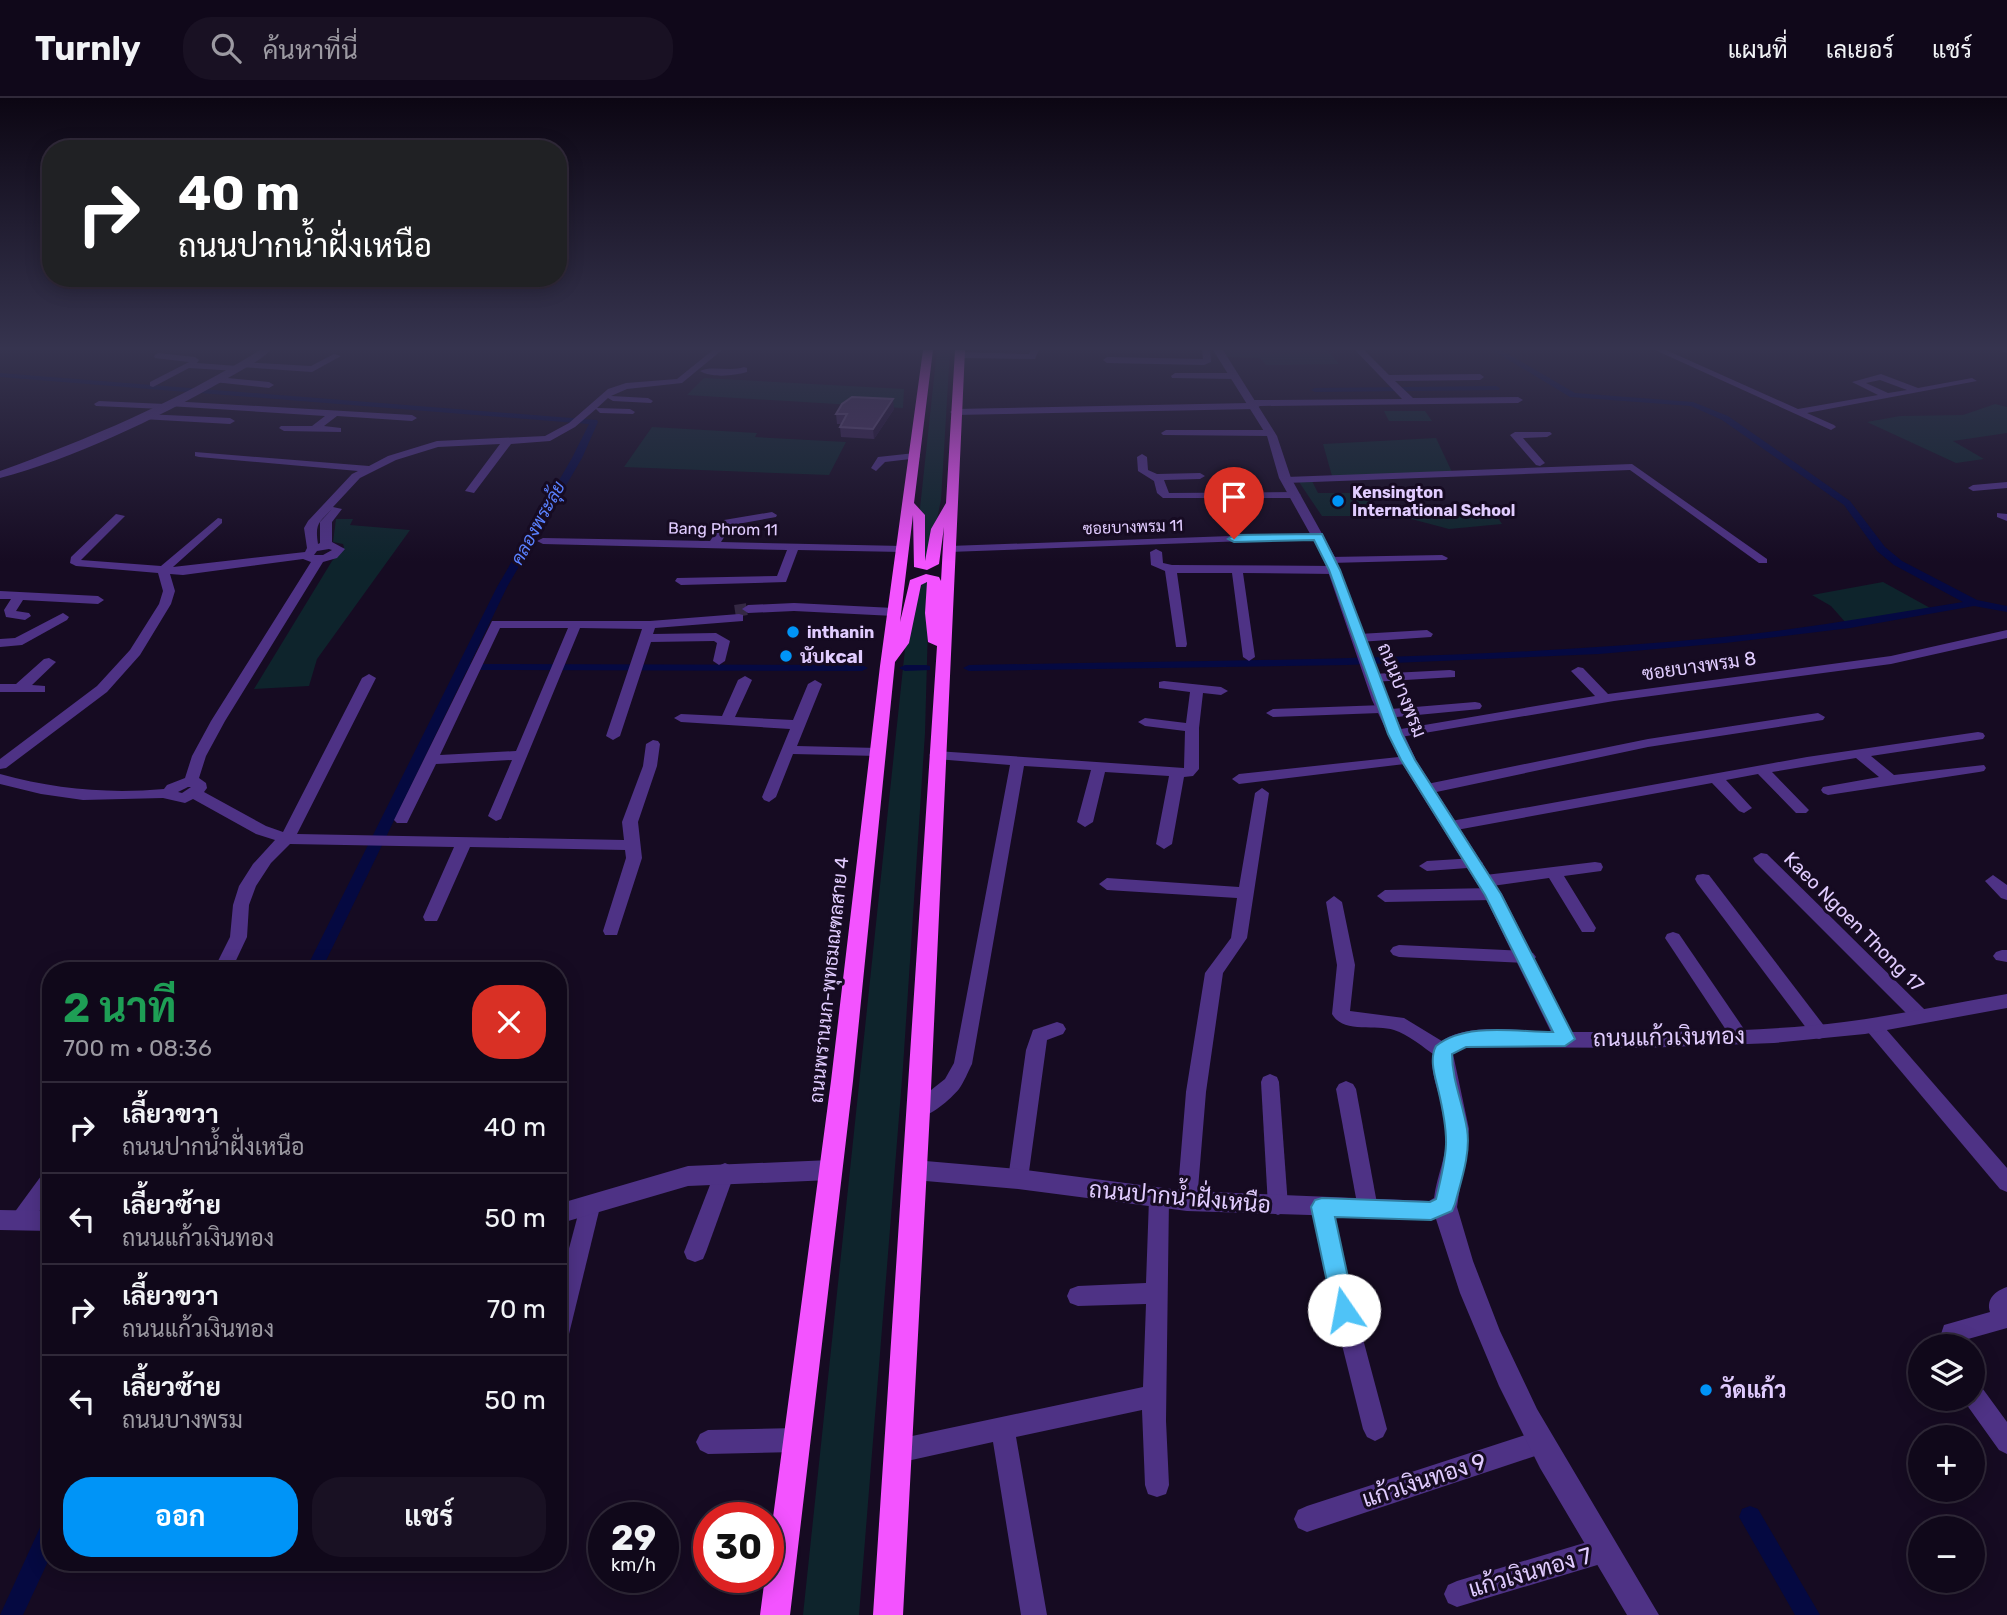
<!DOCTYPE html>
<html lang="th">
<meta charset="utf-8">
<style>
body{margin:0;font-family:Rubik,Sarabun,sans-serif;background:#191123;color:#f1f3f6;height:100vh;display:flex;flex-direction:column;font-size:26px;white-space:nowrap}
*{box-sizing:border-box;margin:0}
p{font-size:23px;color:#9c9aa2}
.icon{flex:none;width:38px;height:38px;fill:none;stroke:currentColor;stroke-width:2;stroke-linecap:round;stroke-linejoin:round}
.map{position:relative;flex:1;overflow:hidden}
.details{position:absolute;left:42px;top:864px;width:525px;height:609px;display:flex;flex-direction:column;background:#10081a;border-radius:28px;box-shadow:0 4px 18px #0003,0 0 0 2px #302939}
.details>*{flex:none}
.guide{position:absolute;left:42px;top:42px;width:525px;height:147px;border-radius:28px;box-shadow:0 4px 18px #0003,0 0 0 2px #302939;background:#202124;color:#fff;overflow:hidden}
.controls{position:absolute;left:1908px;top:1236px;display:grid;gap:14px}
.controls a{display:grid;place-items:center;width:77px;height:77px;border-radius:50%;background:#10081a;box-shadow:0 4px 18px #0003,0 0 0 2px #302939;font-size:35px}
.speed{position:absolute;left:588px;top:1404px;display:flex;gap:14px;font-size:35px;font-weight:700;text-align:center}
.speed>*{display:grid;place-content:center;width:91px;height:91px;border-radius:50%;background:#10081a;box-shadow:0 4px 18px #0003,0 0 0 2px #302939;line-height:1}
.speed small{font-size:18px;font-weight:400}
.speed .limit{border:10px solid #d22;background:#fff;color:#111}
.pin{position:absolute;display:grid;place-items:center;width:60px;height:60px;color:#fff;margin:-72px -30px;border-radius:50% 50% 50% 0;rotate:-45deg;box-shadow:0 0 7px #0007}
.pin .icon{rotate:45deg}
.me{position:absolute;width:77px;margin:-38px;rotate:348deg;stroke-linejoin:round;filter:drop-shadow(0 0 5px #0008)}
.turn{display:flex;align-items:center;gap:24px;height:147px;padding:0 21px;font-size:32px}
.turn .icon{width:91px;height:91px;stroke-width:2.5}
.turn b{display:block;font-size:49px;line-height:60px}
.round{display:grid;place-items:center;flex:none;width:74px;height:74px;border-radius:28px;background:#191123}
.headline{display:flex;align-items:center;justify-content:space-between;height:119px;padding:0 21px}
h1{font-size:42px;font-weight:700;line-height:52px;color:#1e9e55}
.primary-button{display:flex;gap:14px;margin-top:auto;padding:14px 21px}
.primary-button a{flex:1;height:80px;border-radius:28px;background:#0094f7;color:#fff;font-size:28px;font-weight:700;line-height:80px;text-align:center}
.primary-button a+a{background:#191123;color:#f1f3f6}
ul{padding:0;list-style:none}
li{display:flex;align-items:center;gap:21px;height:91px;padding:0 21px;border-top:2px solid #302939}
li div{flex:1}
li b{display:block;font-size:26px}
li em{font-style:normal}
header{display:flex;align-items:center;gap:42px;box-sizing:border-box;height:98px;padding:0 35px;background:#10081a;border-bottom:2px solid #302939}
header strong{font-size:33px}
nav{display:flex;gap:38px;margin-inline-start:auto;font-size:24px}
.search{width:490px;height:63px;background:#191123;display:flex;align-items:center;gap:18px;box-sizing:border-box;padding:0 24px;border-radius:28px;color:#9c9aa2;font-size:26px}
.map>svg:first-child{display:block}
</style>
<header>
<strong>Turnly</strong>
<div class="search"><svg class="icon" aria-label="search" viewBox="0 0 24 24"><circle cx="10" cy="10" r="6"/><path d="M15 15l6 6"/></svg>ค้นหาที่นี่</div>
<nav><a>แผนที่</a><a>เลเยอร์</a><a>แชร์</a></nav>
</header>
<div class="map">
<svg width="2007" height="1517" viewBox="0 0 2007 1517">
<rect width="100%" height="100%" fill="#160b22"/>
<g fill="#0e242c">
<path d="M937 252H950L941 402 928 463H925L920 410Z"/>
<path d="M1223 252H1328L1339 266 1266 267 1260 260 1227 259Z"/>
<path d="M704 280 904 291 903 310 687 297Z"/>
<path d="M1995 306 2007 309V335L1953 343 1984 361 1956 365 1867 324 1900 318 1963 317Z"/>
<path d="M1384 313H1425L1432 323H1389Z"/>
<path d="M652 329 757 335 755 339 846 344 829 377 624 369Z"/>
<path d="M1436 340 1452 374 1332 378 1323 346Z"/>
<path d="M1312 383 1318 395H1361L1381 415 1494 414 1502 426 1449 431 1400 418H1322L1299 384Z"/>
<path d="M336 421H353L350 427 410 432 317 561 309 588 254 591 332 463 344 449 343 446 333 444Z"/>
<path d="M922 484H927L929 491 925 635 903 969 859 1517H803L905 551Z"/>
<path d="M1883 484 1932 511 1847 526 1831 508 1812 497Z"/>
</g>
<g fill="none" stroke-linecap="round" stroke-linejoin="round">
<g fill="#050941" fill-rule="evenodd">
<path d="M1492 252H1501L1575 295 1693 304 1728 318 1850 403 1885 449 1902 463 1977 502 2007 508V514L1974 508 1850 530 1725 545 1599 556 1347 567 969 573 963 570 969 567C1220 562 1473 563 1723 539 1804 531 1883 517 1963 504L1894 467 1877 453 1844 407 1722 322 1691 308 1570 299Z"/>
<path d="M0 275 597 322 598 324 582 360 507 489 470 566 862 567 868 570 862 573 467 572 321 873H305L497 489 572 360 589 326 0 279Z"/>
<path d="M1496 288 1500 290 1499 292 1315 294 1311 292 1315 290Z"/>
<path d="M926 567 930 568V572L905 573 899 570 905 567Z"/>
<path d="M1750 1408 1758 1411 1820 1517H1795L1739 1419 1742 1411Z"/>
<path d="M51 1420V1457L23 1517H0L43 1423Z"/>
</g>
<path stroke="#342843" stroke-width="12" stroke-dasharray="12 6" stroke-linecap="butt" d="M735 513 748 511"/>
<g fill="#4e3285" fill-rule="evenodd">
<path d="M713 252H722L682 285 627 291 611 298 648 300 653 303 651 305 613 303 608 300 597 310 630 311 635 314 633 316 600 315 596 311 575 329 550 343 511 346 474 395 465 393 500 346 438 349 396 362 360 380 333 409 342 411 332 424V444L345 451 337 460 323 464 225 623 206 658 199 680 206 685 207 690 204 694 266 728 283 734 362 580 369 576 376 580 297 736 624 742 622 724 643 668 646 646 653 642 658 643 660 646 657 668 638 724 642 760 617 837H605L603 833 626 760 625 752 470 749 439 819 437 823H425L423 819 454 749 290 746 271 765 256 788 249 807 247 839 231 873H213L230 839 233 807 239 788 253 766 275 742 256 736 193 701 185 705 163 700 83 702 41 696 0 686V676C55 691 107 696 164 691L167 687 185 680 192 658 211 623 311 464 303 461 183 477 170 476 175 493 171 506 140 557 107 594 6 670 0 671V661L97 588 130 552 159 506 163 493 158 475 76 468 70 465 71 459 116 416 125 418 81 462 161 468 218 420 222 421V425L173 469 305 454 307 450 304 430 308 423 352 376 358 373 199 359 195 358V354L369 368 388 358 437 343 545 338 569 325 608 291 626 285 677 281ZM332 411 320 424V445L318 446C315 426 318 425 332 411ZM329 451 332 452 323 457H314L317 453ZM188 689H191L182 695 178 694Z"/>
<path d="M1031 252H1039L1035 261 959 260 955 257 959 254 1029 256Z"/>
<path d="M1202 252H1210L1211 264 1204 267 1107 265 1103 262 1107 259 1203 261Z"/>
<path d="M1355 252H1364L1389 277 1480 276 1484 279 1480 282 1395 283 1413 300 1518 299 1523 302 1518 305 1260 308 1255 311 955 317 950 314 955 311 1249 305 1254 302 1402 301Z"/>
<path d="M1655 252H1666L1798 311 1878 297 1852 284 1881 276 1918 290 1972 280 1977 283 1807 315 1834 327 1836 329 1831 332ZM1880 282 1907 292 1888 295 1866 285Z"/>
<path d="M2002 252H2007V255L2003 254Z"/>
<path d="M158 255 195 259 199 262 197 265 238 268 242 264 311 268 334 256 341 258 312 274 241 269 237 273 189 270 153 289 150 288V284L189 264 155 260 154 258Z"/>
<path d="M744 269 747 270V274C733 278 712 280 700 273 712 267 730 274 744 269Z"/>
<path d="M1175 275H1235L1239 278 1235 281 1172 280 1171 278Z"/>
<path d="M217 279 269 284 274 287 269 290 214 284V280Z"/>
<path d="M99 303 165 306 170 303 412 317 417 320 412 323 337 318 324 328 341 330V334L284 333 279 330 281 328H312L325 318 168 308 163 311 96 308 94 306Z"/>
<path d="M145 316 230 320 235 323 230 326 142 321V317Z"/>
<path d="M1166 332H1270L1275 335 1270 338 1163 337 1161 335Z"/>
<path d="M1550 334 1552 336 1547 339 1523 340 1545 365 1540 368 1536 367 1510 337 1515 334Z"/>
<path d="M915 355 920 358 919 360 885 364 876 373 871 370 878 359Z"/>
<path d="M1142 356 1147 359 1148 372 1157 376 1200 375 1205 378 1200 381 1164 382 1169 395 1296 394 1301 397 1296 400H1163L1157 395 1154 383 1138 373 1137 359Z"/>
<path d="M1632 366 1767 461V465H1759L1630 372 1286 385 1281 382 1286 379Z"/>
<path d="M2007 384V390L1973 393 1968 390 1973 387Z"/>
<path d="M772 414 777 417 776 419 732 427 721 444 903 448 909 451 903 454 798 452 786 484 681 487 675 483 677 480 777 478 787 452 543 446 537 443 543 440 710 443 724 422Z"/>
<path d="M1997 415 2007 416V423L1997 419Z"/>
<path d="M1318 435 1324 438 1322 440 949 454 943 451 949 448Z"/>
<path d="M1156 451 1162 454 1163 465 1172 467 1335 468 1341 472 1335 476 1243 475 1255 559 1249 563 1243 559 1232 475H1177L1187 546 1186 549H1176L1165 473 1151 467 1150 454Z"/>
<path d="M1442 457 1448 460 1446 462 1330 465 1324 462 1330 459Z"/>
<path d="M0 493 98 498 104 502 98 506 23 502 16 513 29 515 31 518 25 522 6 519 4 512 11 501H0Z"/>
<path d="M794 505 894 510 900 514 894 518 794 513 748 515 742 511 748 507Z"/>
<path d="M63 515 69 519 67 522 22 547 0 549V541L15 540Z"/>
<path d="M739 516 743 517V523L655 530 653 536 716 535 730 543 725 563 719 567 713 563 717 545 714 543 651 544 620 638 613 642 606 638 642 531 580 530 501 721 496 723 488 718 512 662 436 666 407 725H397L394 722 492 523H650ZM500 530H568L516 653 440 657Z"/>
<path d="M1427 532 1433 536 1431 539 1359 544 1353 540 1359 536Z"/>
<path d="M2007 532V540L1891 566 1614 603 1395 640 1388 636 1395 632 1595 598 1571 573 1578 569 1583 570 1608 596 1891 558Z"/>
<path d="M49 560 56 564 32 587 45 588V594H0V586H16L44 561Z"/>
<path d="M1450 572 1455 573V579L1372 584 1365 580 1372 576Z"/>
<path d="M745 578 752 582 735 619 793 622 808 586 815 582 822 586 797 648 878 650 885 654 878 658 793 656 776 699 769 704 764 702 762 699 790 631 681 624 674 620 681 616 722 618 738 582Z"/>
<path d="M1164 583 1221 589 1228 593 1221 597 1203 595 1199 630V671L1193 678 1184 679 1172 746 1164 751 1156 746 1169 678 1105 674 1093 724 1085 729 1077 724 1091 672 1024 668 972 966C968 974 964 984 959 991 950 1002 926 1023 912 1019L909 1013 912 1007 945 981 954 965 1010 667 936 661 929 657 936 653 1184 670 1185 633 1145 628 1138 624 1145 620 1186 625 1190 594 1159 590V584Z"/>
<path d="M1475 604 1480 605 1482 608 1480 611 1386 620 1381 619 1380 615 1273 619 1266 615 1273 611 1384 607 1391 611Z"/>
<path d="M1818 615 1825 619 1823 622 1648 649 1427 696 1420 691 1427 686 1648 641Z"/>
<path d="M1978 634 1983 635 1985 638 1983 641 1871 658 1894 677 1984 667 1986 670 1984 673 1979 674 1828 697 1823 695 1821 692 1823 689 1879 679 1856 660 1772 674 1806 709 1809 712 1806 715H1796L1758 676 1726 682 1752 710 1744 715 1739 713 1712 685 1451 733 1443 728 1451 723 1807 659Z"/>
<path d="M1408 658 1413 659 1415 662 1413 665 1239 686 1232 681 1239 676Z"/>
<path d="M1262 690 1269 695 1247 840 1223 875 1206 994 1197 1103 1194 1109 1187 1112 1180 1109 1177 1103 1186 994 1205 875 1231 840 1237 800 1107 792 1099 786 1107 780 1239 789 1255 695Z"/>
<path d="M1761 755 1767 756 1925 912 1928 917 1925 922 1919 924 1913 922 1755 764 1753 760Z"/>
<path d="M1475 760 1483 765 1481 769 1427 773 1419 768 1427 763Z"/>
<path d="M1595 764 1601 765 1603 769 1601 773 1564 778 1596 830 1594 834H1582L1549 780 1485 789 1477 783 1485 777Z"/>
<path d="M1703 776 1709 777 1825 929 1828 934 1825 939 1819 941 1813 939 1697 785 1695 781 1697 777Z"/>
<path d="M1993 777 2007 787V802L2001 800 1985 783Z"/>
<path d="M1493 790 1501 796 1493 802 1385 804 1377 798 1385 792Z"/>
<path d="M1334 798 1342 804 1355 867 1350 913 1404 920 1450 948 1452 953 1450 958 1443 960 1436 958C1424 950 1408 936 1394 932 1376 926 1343 936 1332 916L1337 867 1326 804Z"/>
<path d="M1673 834 1679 836 1746 934 1749 939 1746 944 1740 946 1734 944 1665 840 1667 836Z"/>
<path d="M1399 847 1527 853 1533 855 1536 859 1533 863 1527 865 1399 859 1393 857 1390 853 1393 849Z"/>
<path d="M2002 852H2007V864L1996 862 1993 858 1996 854Z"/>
<path d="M1873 921 1879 923 2007 1070V1094L2000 1091 1867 933 1864 928 1867 923Z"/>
<path d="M1057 924 1063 926 1066 931 1063 936 1047 942 1028 1081 1025 1087 1018 1090 1011 1087 1008 1081 1026 952 1033 932Z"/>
<path d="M1270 976 1277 979 1279 984 1288 1108 1285 1114 1278 1117 1271 1114 1268 1108 1261 984 1263 979Z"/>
<path d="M1346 983 1353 986 1356 991 1378 1111 1375 1117 1368 1120 1361 1117 1358 1111 1336 991 1339 986Z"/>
<path d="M725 1065 732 1068 735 1074 706 1154 703 1161 695 1164 687 1161 684 1154 715 1074 718 1068Z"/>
<path d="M51 1071V1097L28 1129 21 1131 14 1129 11 1122 14 1115 44 1074Z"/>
<path d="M1159 1092 1166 1095 1169 1101 1166 1323 1169 1387 1166 1396 1157 1399 1148 1396 1145 1387 1142 1312 1016 1339 1047 1517H1021L993 1344 898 1365 889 1362 886 1353 889 1344 898 1341 1143 1289 1146 1206 1078 1208 1070 1205 1067 1198 1070 1191 1078 1188 1146 1185 1149 1101 1152 1095Z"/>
<path d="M590 1100 597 1103 600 1109 569 1236 566 1244 558 1247V1192L580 1109 583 1103Z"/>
<path d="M1322 1100 1329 1103 1332 1109 1355 1211 1387 1331 1383 1339 1375 1343 1367 1339 1363 1331 1333 1211 1312 1109 1315 1103Z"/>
<path d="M2007 1189V1230L1961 1243 1959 1248H1937L1944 1227 1990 1214C1986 1201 1995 1193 2007 1189Z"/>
<path d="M1972 1284 1980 1287 2007 1324V1356L1999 1352 1964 1303 1963 1300H1972Z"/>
<path d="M797 1330 805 1334 809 1342 805 1350 797 1354 708 1356 700 1352 696 1344 700 1336 708 1332Z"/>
<path d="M1541 1332 1549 1336 1553 1344 1549 1352 1541 1356 1307 1434 1298 1430 1294 1421 1298 1412 1307 1408Z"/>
<path d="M1604 1439 1613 1443 1617 1452 1613 1461 1604 1465 1457 1509 1448 1505 1444 1496 1448 1487 1457 1483Z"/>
</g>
<g fill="#4e3285" fill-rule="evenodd">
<path d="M260 252H271C257 265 238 274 221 284 156 321 72 361 0 380V373C91 340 178 303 260 252Z"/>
<path d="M1213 252H1223L1277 338 1291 380 1335 459 1388 602 1416 662 1502 796 1571 934C1662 934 1754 935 1844 924 1899 917 1953 905 2007 896V910L1865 936 1774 945 1642 950 1466 949 1453 956 1469 1031 1457 1109 1473 1163 1500 1233 1537 1311 1659 1517H1627L1540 1370 1499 1288 1460 1195 1436 1121 1187 1113 1018 1091 914 1082 906 1079 903 1072 906 1065 914 1062 1018 1071 1187 1093 1429 1103 1434 1100C1437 1076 1449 1053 1447 1029 1445 1005 1424 970 1436 947 1465 923 1515 933 1551 934L1484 797 1400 662 1372 602 1323 459 1279 380 1267 338Z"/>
<path d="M831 1062 839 1065 842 1072 839 1079 831 1082 688 1088 558 1126V1106L688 1068Z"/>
<path d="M0 1112 51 1113V1133L0 1132Z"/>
</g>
<path fill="#f353ff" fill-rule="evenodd" d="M923 252H933L914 405 925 417V463L931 431 946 405 955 252H965L930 1013 903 1517H873L937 548 928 544 925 515 927 484 921 487 909 545 895 564 853 983 790 1517H760L765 1479H768V1457L831 983 880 568ZM913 417 914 469 927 472 939 466 944 429 941 483 939 479 926 476 910 482 900 524Z"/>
</g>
<path fill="#3a2352" d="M894 311 874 341 841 339 840 329 842 326H837L836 316Z"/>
<path fill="#241237" d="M893 301 894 311 874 341 873 331Z"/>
<path fill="#4c3565" stroke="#634d7d" stroke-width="2" d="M852 299 893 301 873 331 840 329 847 316H836L842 306Z"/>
<linearGradient id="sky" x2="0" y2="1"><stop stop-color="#0c0613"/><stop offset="0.54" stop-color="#36344f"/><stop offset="1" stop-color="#36344f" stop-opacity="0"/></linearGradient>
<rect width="2007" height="464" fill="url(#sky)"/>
<path fill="#4fc3f7" stroke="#337fa1" stroke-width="2" d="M1322 436 1340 472 1402 636 1415 662 1501 796 1575 941 1565 948 1466 949 1452 956C1452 982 1463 1006 1467 1031 1471 1055 1461 1083 1455 1106L1452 1113 1431 1122 1335 1119 1355 1212 1352 1219 1344 1222 1336 1219 1333 1212 1311 1109 1315 1102 1322 1100 1430 1104 1436 1101C1448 1052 1450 1041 1438 991 1435 978 1429 961 1436 948 1466 924 1516 934 1553 934L1485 797 1401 662 1388 636 1329 472 1314 442 1234 444 1228 441 1234 437Z"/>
<g fill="#0094f7" stroke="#160b22" stroke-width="2.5">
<circle cx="1338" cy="403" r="7"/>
<circle cx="793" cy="534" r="7"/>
<circle cx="786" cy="558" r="7"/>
<circle cx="1706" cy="1292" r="7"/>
</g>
<g text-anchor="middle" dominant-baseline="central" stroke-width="6" stroke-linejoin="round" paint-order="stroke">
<g font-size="16" font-weight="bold" fill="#e1ccff" stroke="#160b22" text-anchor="start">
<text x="1352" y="394">Kensington<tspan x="1352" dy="18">International School</tspan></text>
<text x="807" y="534">inthanin</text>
</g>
<g font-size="16" fill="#e1ccff" stroke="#160b22">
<text transform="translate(1133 429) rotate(-2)">ซอยบางพรม 11</text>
<text transform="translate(723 431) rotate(1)">Bang Phrom 11</text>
</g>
<g font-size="18" font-style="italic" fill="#5a81ff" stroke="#160b22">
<text transform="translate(538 425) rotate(-61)">คลองพระลุ้ย</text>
</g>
<g font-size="19" font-weight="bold" fill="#e1ccff" stroke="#160b22" text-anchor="start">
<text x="800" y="558">นับkcal</text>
</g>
<g font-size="19" fill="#e1ccff" stroke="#160b22">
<text transform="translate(1699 568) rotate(-8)">ซอยบางพรม 8</text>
<text transform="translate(1402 592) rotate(68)">ถนนบางพรม</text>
<text transform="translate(1854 824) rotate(45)">Kaeo Ngoen Thong 17</text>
<text transform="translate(829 882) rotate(-84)">ถนนพรานนก-พุทธมณฑลสาย 4</text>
</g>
<g font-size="23" fill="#e1ccff" stroke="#160b22">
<text transform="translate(1669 939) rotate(-1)">ถนนแก้วเงินทอง</text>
<text transform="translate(1180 1099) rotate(5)">ถนนปากน้ำฝั่งเหนือ</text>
<text transform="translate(1424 1382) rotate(-18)">แก้วเงินทอง 9</text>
<text transform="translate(1530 1474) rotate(-16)">แก้วเงินทอง 7</text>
</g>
<g font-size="23" font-weight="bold" fill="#e1ccff" stroke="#160b22" text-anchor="start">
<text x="1720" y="1292">วัดแก้ว</text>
</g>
</g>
</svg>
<div class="controls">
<a><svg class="icon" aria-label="layers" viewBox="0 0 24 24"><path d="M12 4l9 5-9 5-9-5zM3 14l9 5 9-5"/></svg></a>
<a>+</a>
<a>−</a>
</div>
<div class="speed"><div>29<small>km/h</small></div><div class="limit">30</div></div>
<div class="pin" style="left:1234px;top:441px;background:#d93025"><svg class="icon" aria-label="arrive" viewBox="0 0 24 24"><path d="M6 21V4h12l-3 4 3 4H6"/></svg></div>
<svg class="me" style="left:1344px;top:1212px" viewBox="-20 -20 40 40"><circle r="19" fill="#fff"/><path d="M0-13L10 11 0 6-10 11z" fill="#4fc3f7"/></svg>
<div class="guide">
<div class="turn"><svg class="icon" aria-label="right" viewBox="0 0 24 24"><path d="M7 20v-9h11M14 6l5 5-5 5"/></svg><div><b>40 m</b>ถนนปากน้ำฝั่งเหนือ</div></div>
</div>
<section class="details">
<div class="headline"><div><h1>2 นาที</h1><p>700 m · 08:36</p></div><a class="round" style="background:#d93025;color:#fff"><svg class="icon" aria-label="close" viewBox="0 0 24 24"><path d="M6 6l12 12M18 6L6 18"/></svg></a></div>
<ul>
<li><svg class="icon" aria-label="right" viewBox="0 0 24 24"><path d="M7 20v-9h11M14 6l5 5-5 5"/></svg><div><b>เลี้ยวขวา</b><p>ถนนปากน้ำฝั่งเหนือ</p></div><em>40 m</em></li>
<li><svg class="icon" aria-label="left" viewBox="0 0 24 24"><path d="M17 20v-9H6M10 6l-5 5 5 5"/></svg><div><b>เลี้ยวซ้าย</b><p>ถนนแก้วเงินทอง</p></div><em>50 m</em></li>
<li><svg class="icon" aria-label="right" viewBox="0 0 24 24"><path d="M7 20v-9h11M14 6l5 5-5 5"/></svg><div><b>เลี้ยวขวา</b><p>ถนนแก้วเงินทอง</p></div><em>70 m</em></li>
<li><svg class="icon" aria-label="left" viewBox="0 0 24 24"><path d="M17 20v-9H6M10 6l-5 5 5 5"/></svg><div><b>เลี้ยวซ้าย</b><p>ถนนบางพรม</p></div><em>50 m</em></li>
</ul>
<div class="primary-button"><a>ออก</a><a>แชร์</a></div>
</section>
</div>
